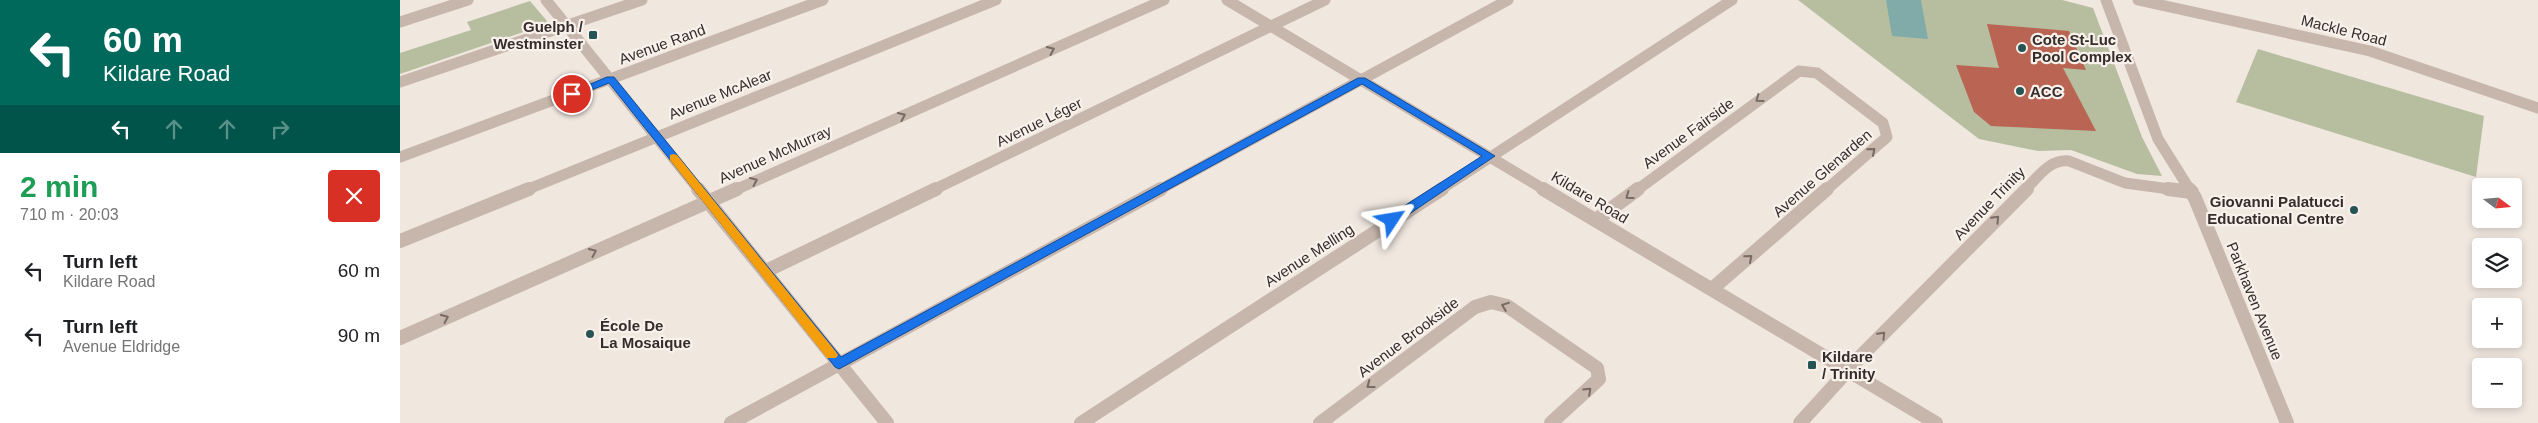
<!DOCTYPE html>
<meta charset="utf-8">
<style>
body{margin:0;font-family:Helvetica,sans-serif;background:#f2f2f2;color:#202124;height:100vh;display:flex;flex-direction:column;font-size:19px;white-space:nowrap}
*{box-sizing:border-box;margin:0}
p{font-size:16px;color:#757577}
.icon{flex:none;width:28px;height:28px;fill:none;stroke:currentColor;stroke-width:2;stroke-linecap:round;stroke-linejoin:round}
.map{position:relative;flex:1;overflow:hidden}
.drawer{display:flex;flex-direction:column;background:#fff;width:400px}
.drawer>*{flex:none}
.banner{background:#00695c;color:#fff;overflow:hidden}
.needle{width:32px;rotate:106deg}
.fabs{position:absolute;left:2072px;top:178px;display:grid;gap:10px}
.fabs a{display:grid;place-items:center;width:50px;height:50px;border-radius:5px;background:#fff;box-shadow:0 2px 8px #0003;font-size:25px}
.pin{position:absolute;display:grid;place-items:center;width:42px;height:42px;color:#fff;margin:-21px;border:2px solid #fff;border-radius:50%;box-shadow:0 1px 5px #0007}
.me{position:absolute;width:55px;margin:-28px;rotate:57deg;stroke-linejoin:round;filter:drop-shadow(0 0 4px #0008)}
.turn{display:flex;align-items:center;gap:18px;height:105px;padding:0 20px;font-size:22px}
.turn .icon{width:65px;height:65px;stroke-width:2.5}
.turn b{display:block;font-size:35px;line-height:42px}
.lanes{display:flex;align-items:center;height:48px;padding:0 20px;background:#0003;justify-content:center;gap:25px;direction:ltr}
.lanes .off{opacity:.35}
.round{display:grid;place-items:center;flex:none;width:52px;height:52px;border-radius:5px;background:#f2f2f2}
.head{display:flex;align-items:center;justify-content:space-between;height:85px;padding:0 20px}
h1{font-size:30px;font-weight:800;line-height:38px;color:#1e9e55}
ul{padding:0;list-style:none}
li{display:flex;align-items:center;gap:15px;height:65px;padding:0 20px}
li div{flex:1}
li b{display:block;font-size:19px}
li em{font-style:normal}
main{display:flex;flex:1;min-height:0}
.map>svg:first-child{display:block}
</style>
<main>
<section class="drawer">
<div class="banner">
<div class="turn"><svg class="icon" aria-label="left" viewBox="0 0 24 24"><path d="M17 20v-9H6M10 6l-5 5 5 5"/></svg><div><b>60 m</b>Kildare Road</div></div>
<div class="lanes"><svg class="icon" aria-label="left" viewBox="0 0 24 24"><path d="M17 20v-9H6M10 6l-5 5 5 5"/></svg><svg class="icon off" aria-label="ahead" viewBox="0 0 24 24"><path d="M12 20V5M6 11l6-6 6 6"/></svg><svg class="icon off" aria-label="ahead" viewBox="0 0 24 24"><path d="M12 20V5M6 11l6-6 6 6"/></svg><svg class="icon off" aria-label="right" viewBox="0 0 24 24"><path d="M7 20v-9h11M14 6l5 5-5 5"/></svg></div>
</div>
<div class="head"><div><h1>2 min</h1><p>710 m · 20:03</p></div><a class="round" style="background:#d93025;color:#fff"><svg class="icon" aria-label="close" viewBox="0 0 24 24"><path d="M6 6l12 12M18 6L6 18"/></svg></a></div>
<ul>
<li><svg class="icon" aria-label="left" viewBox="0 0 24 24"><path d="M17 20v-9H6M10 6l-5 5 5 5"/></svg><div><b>Turn left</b><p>Kildare Road</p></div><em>60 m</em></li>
<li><svg class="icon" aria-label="left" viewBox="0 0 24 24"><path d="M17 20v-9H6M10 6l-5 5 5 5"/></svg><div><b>Turn left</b><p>Avenue Eldridge</p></div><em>90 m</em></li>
</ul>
</section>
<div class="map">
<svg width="2138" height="423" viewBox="0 0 2138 423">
<rect width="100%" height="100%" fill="#f0e7df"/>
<g fill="#b7bea0">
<path d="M1398 0H1662L1693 8 1742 137 1762 176 1737 174 1671 150 1638 151 1579 139Z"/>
<path d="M130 1 147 21 144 25 0 74V53L71 30 67 22Z"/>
<path d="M1858 49 2084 116 2076 177 1836 102Z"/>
</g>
<path fill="#81aba9" d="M1486 0H1521L1528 39 1492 36Z"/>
<path fill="#ba6453" d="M1587 24 1669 31 1686 70 1663 68 1696 131 1591 126 1574 112 1556 65 1599 68Z"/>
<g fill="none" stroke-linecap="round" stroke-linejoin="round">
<g stroke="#c7b6ac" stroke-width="11">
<path d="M146 0 299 190"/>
<path d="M827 0 1145 190"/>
<path d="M1706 0 1758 139 1790 190"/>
<path d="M1738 0 1970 51 2138 108"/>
<path d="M0 22 68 0"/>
<path d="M0 82 242 0"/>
<path d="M0 157 423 0"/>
<path d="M126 190 596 0"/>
<path d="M335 190 764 0"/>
<path d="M533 190 925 0"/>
<path d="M759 190 1108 0"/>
<path d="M1040 190 1332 0"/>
<path d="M1237 190 1399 71 1417 73 1483 123 1487 137 1426 190"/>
<path d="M1625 190C1638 177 1649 159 1669 161L1725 183 1777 190"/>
</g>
<g stroke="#c7b6ac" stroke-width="14">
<path d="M298 189 487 423"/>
<path d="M1143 189 1536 423"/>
<path d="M1768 189 1792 192"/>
<path d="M1789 189 1795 198 1887 423"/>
<path d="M1196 220 1238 189"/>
<path d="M0 241 129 189"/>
<path d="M366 271 536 189"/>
<path d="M1312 289 1427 189"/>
<path d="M0 338 337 189"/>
<path d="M331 423 761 189"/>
<path d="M681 423 1042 189"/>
<path d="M920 423 1075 307 1091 302 1107 306 1197 368 1199 379 1151 423"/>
<path d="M1400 423 1460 357 1627 189"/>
</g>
</g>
<defs><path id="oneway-chevron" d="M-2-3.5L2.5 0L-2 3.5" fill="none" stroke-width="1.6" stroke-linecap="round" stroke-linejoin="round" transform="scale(1.25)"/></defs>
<g stroke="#776b64">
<use href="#oneway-chevron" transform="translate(651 50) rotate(-24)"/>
<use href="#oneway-chevron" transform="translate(1359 99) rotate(144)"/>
<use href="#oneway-chevron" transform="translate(502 116) rotate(-24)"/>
<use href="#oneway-chevron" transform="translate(1472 151) rotate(-41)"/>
<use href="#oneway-chevron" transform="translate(354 181) rotate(-24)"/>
<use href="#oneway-chevron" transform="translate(1229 196) rotate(144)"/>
<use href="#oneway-chevron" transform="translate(1596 219) rotate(-46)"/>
<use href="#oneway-chevron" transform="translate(193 252) rotate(-24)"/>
<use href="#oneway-chevron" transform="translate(1349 258) rotate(-41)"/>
<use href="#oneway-chevron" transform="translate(1105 306) rotate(-159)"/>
<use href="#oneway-chevron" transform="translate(45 318) rotate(-24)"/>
<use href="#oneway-chevron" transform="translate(1482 335) rotate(-46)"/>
<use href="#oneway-chevron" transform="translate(970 385) rotate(143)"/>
<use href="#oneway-chevron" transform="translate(1188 391) rotate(-43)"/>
</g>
<path fill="#1a73e8" stroke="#114b97" d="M207 77H214L441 357 958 78H965L1095 156 996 223H987V217L1082 156 962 84 439 369 435 367 209 83 176 96 167 94Z"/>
<path fill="#f59e0b" d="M273 154 277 155 436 352 438 355 436 358H427L270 160V155Z"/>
<g fill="#245453" stroke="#f8f1eb" stroke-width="2">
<rect x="188" y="30" width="10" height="10" rx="2.5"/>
<circle cx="1622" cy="48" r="5"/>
<circle cx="1620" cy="91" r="5"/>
<circle cx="1954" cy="210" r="5"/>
<circle cx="190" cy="334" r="5"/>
<rect x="1407" y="360" width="10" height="10" rx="2.5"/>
</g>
<g text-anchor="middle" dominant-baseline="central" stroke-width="4.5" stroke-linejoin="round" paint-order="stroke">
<g font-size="15" font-weight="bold" fill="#362d2a" stroke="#f8f1eb" text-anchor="start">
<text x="183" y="26" text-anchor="end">Guelph /<tspan x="183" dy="17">Westminster</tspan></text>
<text x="1632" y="39">Cote St-Luc<tspan x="1632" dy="17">Pool Complex</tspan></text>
<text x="1630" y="91">ACC</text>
<text x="1944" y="201" text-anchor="end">Giovanni Palatucci<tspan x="1944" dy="17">Educational Centre</tspan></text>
<text x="200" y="325">École De<tspan x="200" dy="17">La Mosaique</tspan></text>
<text x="1422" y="356">Kildare<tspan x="1422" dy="17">/ Trinity</tspan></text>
</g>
<g font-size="15" fill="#362d2a" stroke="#f8f1eb">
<text transform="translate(1944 30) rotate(14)">Mackle Road</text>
<text transform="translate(262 44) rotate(-20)">Avenue Rand</text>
<text transform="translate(320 94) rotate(-22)">Avenue McAlear</text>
<text transform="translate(639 122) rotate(-26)">Avenue Léger</text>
<text transform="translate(1288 133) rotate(-36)">Avenue Fairside</text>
<text transform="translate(375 154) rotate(-24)">Avenue McMurray</text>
<text transform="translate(1422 173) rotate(-41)">Avenue Glenarden</text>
<text transform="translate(1190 197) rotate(31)">Kildare Road</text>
<text transform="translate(1589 203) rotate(-46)">Avenue Trinity</text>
<text transform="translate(909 255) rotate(-33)">Avenue Melling</text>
<text transform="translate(1855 301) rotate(68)">Parkhaven Avenue</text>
<text transform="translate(1008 337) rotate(-37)">Avenue Brookside</text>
</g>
</g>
</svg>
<div class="fabs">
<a><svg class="needle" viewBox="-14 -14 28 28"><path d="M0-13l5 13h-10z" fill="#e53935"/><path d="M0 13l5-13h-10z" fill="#757577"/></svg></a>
<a><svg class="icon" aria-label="layers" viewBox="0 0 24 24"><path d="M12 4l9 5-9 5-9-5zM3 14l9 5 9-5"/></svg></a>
<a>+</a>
<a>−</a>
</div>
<div class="pin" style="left:172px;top:94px;background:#d93025"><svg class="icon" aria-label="arrive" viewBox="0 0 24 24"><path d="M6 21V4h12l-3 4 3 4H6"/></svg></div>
<svg class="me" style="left:992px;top:220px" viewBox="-20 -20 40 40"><path d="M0-17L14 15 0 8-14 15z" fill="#1a73e8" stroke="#fff" stroke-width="4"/></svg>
</div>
</main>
